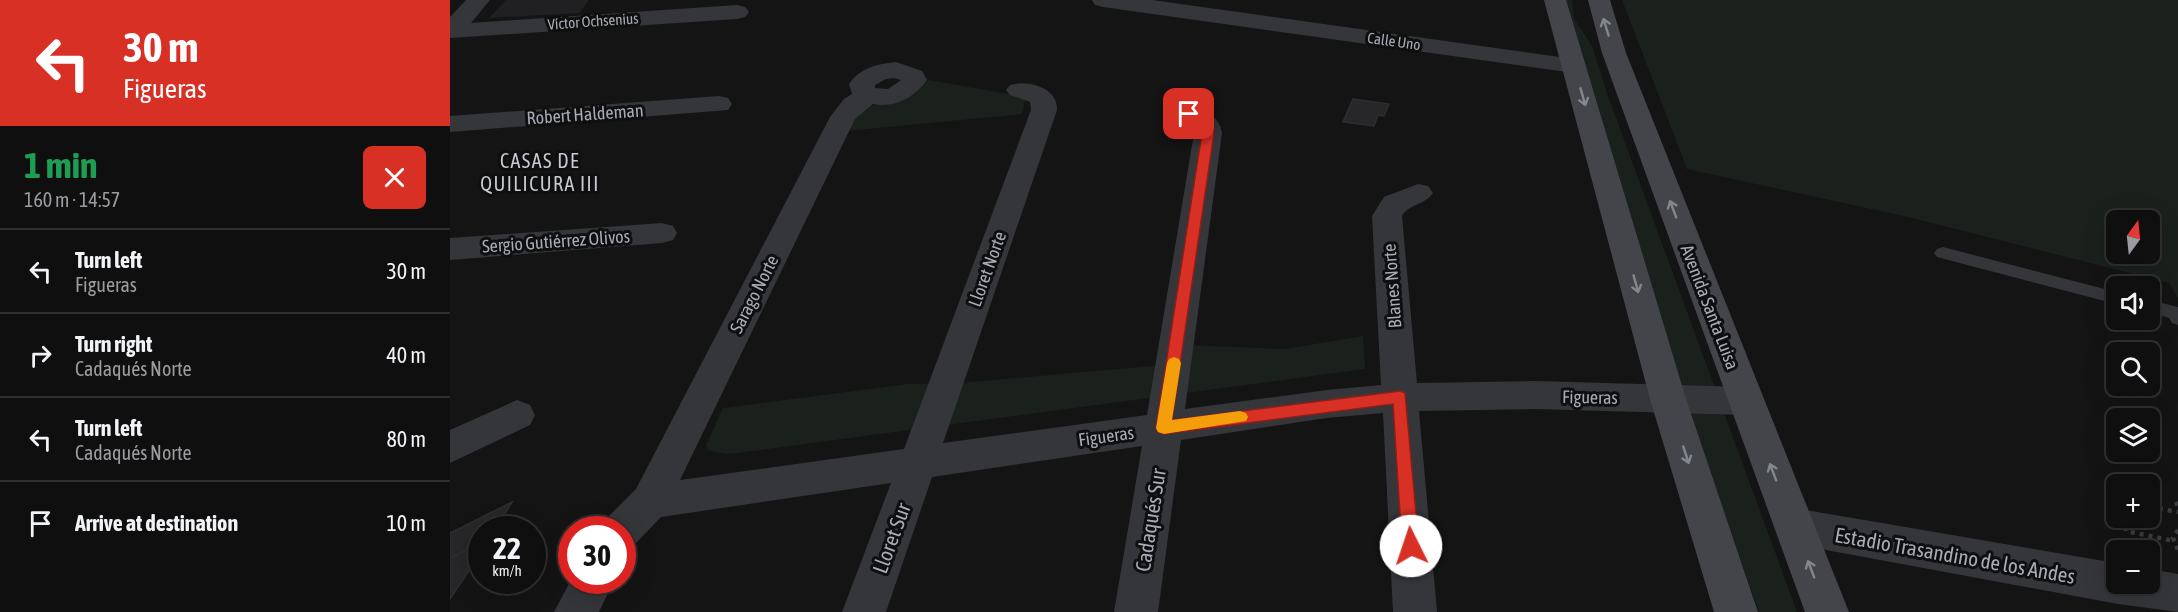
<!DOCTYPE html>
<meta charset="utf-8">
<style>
body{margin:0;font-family:"Asap Condensed",sans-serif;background:#1d1d1e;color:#f1f3f6;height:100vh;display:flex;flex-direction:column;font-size:22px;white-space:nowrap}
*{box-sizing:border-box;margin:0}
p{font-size:20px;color:#9b9c9f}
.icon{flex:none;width:33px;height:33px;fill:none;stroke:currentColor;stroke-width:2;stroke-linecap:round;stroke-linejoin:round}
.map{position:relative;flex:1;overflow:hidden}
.sheet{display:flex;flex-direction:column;background:#0f0f10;width:450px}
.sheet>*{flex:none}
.guide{background:#d93025;color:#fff;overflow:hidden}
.needle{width:39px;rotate:15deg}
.controls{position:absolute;left:1656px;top:210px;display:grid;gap:12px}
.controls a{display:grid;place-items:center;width:54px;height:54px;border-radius:9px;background:#0f0f10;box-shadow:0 6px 24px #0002,0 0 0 2px #2f2f30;font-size:30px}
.speed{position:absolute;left:18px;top:516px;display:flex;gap:12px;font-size:30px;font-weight:700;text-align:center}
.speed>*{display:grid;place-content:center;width:78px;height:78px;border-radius:50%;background:#0f0f10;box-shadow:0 6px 24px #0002,0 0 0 2px #2f2f30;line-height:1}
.speed small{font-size:15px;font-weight:400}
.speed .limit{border:9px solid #d22;background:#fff;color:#111}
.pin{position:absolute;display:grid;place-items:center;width:51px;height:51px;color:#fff;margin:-26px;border-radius:12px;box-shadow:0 3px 9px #0006}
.me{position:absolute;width:66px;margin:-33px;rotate:356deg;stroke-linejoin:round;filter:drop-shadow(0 0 4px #0008)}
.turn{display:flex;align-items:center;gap:21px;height:126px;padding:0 24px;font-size:27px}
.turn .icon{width:78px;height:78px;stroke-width:2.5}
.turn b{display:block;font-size:42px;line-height:51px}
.round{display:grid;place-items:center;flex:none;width:63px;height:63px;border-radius:9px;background:#1d1d1e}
.summary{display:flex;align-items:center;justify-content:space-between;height:102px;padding:0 24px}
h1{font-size:36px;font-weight:700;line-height:45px;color:#1e9e55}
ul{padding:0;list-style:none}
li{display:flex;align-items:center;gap:18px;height:84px;padding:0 24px;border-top:2px solid #2f2f30}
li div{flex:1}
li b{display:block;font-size:22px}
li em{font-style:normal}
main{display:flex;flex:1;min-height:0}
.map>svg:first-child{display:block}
</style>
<main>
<section class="sheet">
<div class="guide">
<div class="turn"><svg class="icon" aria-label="left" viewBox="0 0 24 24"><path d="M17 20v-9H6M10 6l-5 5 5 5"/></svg><div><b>30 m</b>Figueras</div></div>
</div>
<div class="summary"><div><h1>1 min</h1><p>160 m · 14:57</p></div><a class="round" style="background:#d93025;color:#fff"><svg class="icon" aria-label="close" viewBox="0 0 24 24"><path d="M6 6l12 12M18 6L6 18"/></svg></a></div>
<ul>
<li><svg class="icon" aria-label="left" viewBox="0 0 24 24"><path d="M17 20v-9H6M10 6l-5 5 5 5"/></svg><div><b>Turn left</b><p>Figueras</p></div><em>30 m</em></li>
<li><svg class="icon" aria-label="right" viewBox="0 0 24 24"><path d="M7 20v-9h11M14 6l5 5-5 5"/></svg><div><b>Turn right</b><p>Cadaqués Norte</p></div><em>40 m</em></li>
<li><svg class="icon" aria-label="left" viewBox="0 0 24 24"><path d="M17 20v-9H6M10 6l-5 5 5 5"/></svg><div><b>Turn left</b><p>Cadaqués Norte</p></div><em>80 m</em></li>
<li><svg class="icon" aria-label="arrive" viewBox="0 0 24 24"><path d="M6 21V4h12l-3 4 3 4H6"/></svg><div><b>Arrive at destination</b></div><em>10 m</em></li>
</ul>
</section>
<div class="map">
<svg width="1728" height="612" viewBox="0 0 1728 612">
<rect width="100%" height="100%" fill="#141415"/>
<path fill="#202022" d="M56 0H139L129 13 39 18Z"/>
<g fill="#1a201b" fill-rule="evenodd">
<path d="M1114 0H1122L1124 18 1142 46 1158 96 1347 612H1309L1218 354Z"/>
<path d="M1172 0H1728V298L1719 283 1458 217 1237 169ZM1700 220V254H1666V220Z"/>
<path d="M478 80 576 97 572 114 397 131 409 107 443 103Z"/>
<path d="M913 336 915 369 287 453 275 454 258 450 256 445 273 408 458 384 509 383 736 363 738 345 835 349Z"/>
</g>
<g fill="#272729" stroke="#2e2e31" stroke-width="1.5">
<path d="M903 99 939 104 934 116 928 115 924 126 893 122Z"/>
<path d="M62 502 45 530H32V542L0 558V533Z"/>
<path d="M32 542V551L0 599V558Z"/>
</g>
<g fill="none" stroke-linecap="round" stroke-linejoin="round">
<g stroke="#3b3d41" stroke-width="4.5" stroke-dasharray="4 5" stroke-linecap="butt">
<path d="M1726 502 1728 507"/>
<path d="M1700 507 1728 512"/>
<path d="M1675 518 1676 531 1724 541"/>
<path d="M1728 530 1723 538 1728 550"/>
</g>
<g fill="#35363a" fill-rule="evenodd">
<path d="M1493 247 1666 292V304L1487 257 1484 253 1487 249Z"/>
<path d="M1700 300 1728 307V325L1722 323 1719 318 1700 312Z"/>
</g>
<g fill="#35363a" fill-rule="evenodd">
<path d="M16 0H40L21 23 287 5 295 7 299 12 295 17 287 19 0 38V17Z"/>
<path d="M642 0H702L1124 59 1133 61 1136 66 1133 71 1124 73 653 7 645 5Z"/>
<path d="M446 62 472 71 477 80C464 98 445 108 423 104L405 119 230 480 454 449 581 110 580 102 560 95 556 90 560 85C578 80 608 87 607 110L493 443 697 415 744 133 742 125 717 119 713 113 717 107C738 102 768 108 772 133L735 409 877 390 931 385 922 216 934 197 968 184 978 186 983 193C975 205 959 204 952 216L967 383 1086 381 1295 387 1308 391 1313 401 1308 411 1295 415 1086 409 969 411 987 612H943L933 413 877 418 731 440 708 612H664L692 446 482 477 436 612H392L441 483 211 517 186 543 172 548V530H152L158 517 186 489 380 117 394 99 402 94 399 84C410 68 427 64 446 62ZM444 78 451 80 438 89 425 88V85L436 79Z"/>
<path d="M269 96 278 98 282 104 278 110 0 132V116Z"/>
<path d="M212 223 223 226 227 233 223 240 212 243 0 260V238Z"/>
<path d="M67 400 80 405 85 415 80 425 0 463V430Z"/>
<path d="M122 578V580H164L149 612H104Z"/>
</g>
<path fill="#35363a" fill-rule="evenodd" d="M1344 508 1666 563V584H1700V569L1728 574V612L1668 604 1344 544 1330 539 1324 526 1330 513Z"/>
<g fill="#43454a" fill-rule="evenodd">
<path d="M1094 0H1116L1236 399 1308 612H1264L1200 399Z"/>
<path d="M1138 0H1160L1176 53 1399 612H1355L1152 53Z"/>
</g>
</g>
<defs><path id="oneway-shaft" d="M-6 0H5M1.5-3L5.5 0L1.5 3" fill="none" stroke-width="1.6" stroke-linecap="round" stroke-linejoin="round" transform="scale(1.5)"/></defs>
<g stroke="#838890">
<use href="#oneway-shaft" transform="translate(1156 27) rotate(-107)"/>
<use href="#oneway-shaft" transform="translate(1133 97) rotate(74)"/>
<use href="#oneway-shaft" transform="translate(1223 209) rotate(-111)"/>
<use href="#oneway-shaft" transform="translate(1186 284) rotate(74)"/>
<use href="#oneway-shaft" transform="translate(1236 455) rotate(72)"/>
<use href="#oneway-shaft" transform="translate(1323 472) rotate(-111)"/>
<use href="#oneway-shaft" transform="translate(1361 569) rotate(-111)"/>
</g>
<path fill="#d93025" stroke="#8d1f18" stroke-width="1.5" d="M739 111C752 114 764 118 764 133L722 420 950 391 955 393 969 546 967 552 961 554 955 552 952 546 943 404 714 434 708 432 706 428 752 133 750 123 734 114Z"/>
<path fill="#f59e0b" d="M724 357 729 359 731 363 722 420 790 411 796 413 798 417 796 421 714 434 708 432 706 428 717 363 719 359Z"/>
<g text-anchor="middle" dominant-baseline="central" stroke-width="6" stroke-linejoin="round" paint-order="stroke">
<g font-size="15" fill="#a6acb5" stroke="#0f0f10">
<text transform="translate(143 21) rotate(-4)">Víctor Ochsenius</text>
<text transform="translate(944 41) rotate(8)">Calle Uno</text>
</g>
<g font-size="18" fill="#a6acb5" stroke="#0f0f10">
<text transform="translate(135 114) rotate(-4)">Robert Haldeman</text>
<text transform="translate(106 241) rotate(-4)">Sergio Gutiérrez Olivos</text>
<text transform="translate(537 269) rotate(-70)">Lloret Norte</text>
<text transform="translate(942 286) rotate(-94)">Blanes Norte</text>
<text transform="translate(304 294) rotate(-63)">Sarago Norte</text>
<text transform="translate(1260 307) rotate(69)">Avenida Santa Luisa</text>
<text transform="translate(1140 397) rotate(1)">Figueras</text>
<text transform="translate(656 436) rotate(-8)">Figueras</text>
</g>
<g font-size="20" letter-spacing="1.5" fill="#c7cad1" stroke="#0f0f10">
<text x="90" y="160">CASAS DE<tspan x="90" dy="23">QUILICURA III</tspan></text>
</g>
<g font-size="21" fill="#a6acb5" stroke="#0f0f10">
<text transform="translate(700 520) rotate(-81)">Cadaqués Sur</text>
<text transform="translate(441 538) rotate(-70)">Lloret Sur</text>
<text transform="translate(1505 555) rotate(10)">Estadio Trasandino de los Andes</text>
</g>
</g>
</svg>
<div class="controls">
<a><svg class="needle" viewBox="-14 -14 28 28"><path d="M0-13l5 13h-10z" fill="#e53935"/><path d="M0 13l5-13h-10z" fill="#9b9c9f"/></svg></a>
<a><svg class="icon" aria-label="sound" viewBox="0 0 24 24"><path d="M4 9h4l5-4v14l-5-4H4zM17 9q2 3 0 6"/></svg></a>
<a><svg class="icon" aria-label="search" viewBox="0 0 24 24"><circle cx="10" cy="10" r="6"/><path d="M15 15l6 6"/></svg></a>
<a><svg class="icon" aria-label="layers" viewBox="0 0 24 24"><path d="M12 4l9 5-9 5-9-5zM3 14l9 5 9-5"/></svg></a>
<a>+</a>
<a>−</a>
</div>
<div class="speed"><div>22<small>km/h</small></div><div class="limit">30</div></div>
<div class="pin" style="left:739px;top:114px;background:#d93025"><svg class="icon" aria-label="arrive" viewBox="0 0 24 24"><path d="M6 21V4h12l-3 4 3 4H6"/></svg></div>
<svg class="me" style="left:961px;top:546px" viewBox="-20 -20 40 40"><circle r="19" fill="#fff"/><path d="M0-13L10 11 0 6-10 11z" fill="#d93025"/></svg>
</div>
</main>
